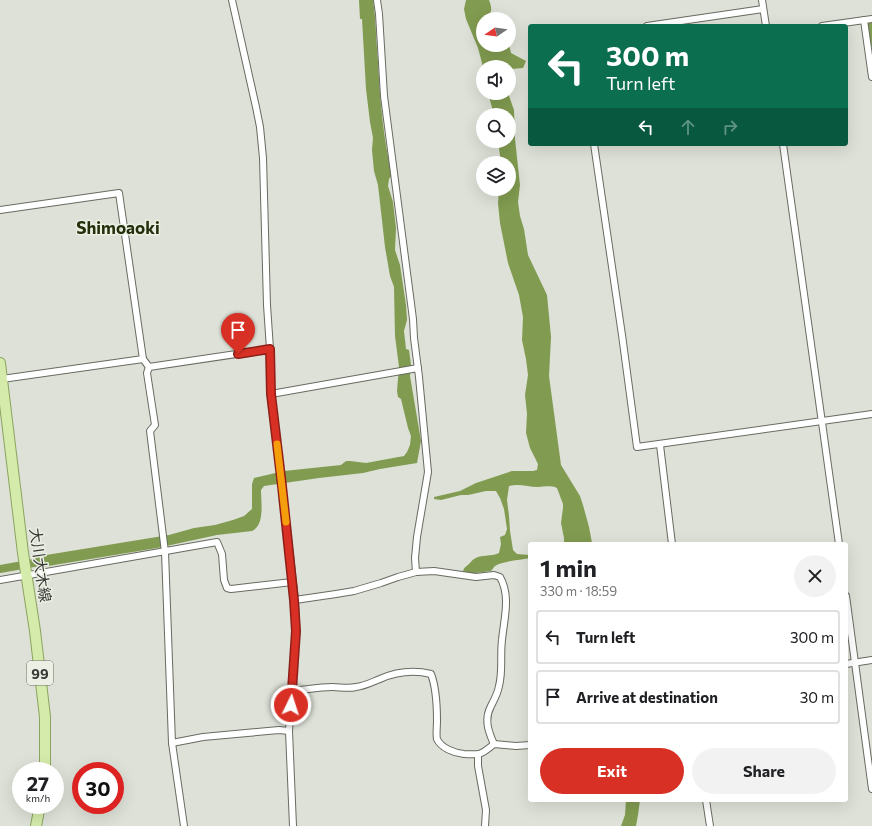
<!DOCTYPE html>
<meta charset="utf-8">
<style>
body{margin:0;font-family:Commissioner,"Noto Sans JP",sans-serif;background:#f2f2f2;color:#202124;height:100vh;display:flex;flex-direction:column;font-size:15px;white-space:nowrap}
*{box-sizing:border-box;margin:0}
p{font-size:13px;color:#757577}
.icon{flex:none;width:22px;height:22px;fill:none;stroke:currentColor;stroke-width:2;stroke-linecap:round;stroke-linejoin:round}
.map{position:relative;flex:1;overflow:hidden}
.details{position:absolute;left:528px;top:542px;width:320px;height:260px;display:flex;flex-direction:column;background:#fff;border-radius:4px;box-shadow:0 4px 16px #0002}
.details>*{flex:none}
.hud{position:absolute;left:528px;top:24px;width:320px;height:122px;border-radius:4px;box-shadow:0 4px 16px #0002;background:#0b6e4f;color:#fff;overflow:hidden}
.needle{width:26px;rotate:257deg}
.tools{position:absolute;left:476px;top:12px;display:grid;gap:8px}
.tools a{display:grid;place-items:center;width:40px;height:40px;border-radius:50%;background:#fff;box-shadow:0 4px 16px #0002;font-size:20px}
.speed{position:absolute;left:12px;top:762px;display:flex;gap:8px;font-size:20px;font-weight:700;text-align:center}
.speed>*{display:grid;place-content:center;width:52px;height:52px;border-radius:50%;background:#fff;box-shadow:0 4px 16px #0002;line-height:1}
.speed small{font-size:10px;font-weight:400}
.speed .limit{border:6px solid #d22;background:#fff;color:#111}
.pin{position:absolute;display:grid;place-items:center;width:34px;height:34px;color:#fff;margin:-41px -17px;border-radius:50% 50% 50% 0;rotate:-45deg;box-shadow:0 0 4px #0007}
.pin .icon{rotate:45deg}
.me{position:absolute;width:44px;margin:-22px;rotate:4deg;stroke-linejoin:round;filter:drop-shadow(0 0 3px #0008)}
.turn{display:flex;align-items:center;gap:14px;height:84px;padding:0 12px;font-size:18px}
.turn .icon{width:52px;height:52px;stroke-width:2.5}
.turn b{display:block;font-size:28px;line-height:34px}
.lanes{display:flex;align-items:center;height:38px;padding:0 12px;background:#0003;justify-content:center;gap:20px;direction:ltr}
.lanes .off{opacity:.35}
.round{display:grid;place-items:center;flex:none;width:42px;height:42px;border-radius:21px;background:#f2f2f2}
.overview{display:flex;align-items:center;justify-content:space-between;height:68px;padding:0 12px}
h1{font-size:24px;font-weight:700;line-height:30px}
.primary-button{display:flex;gap:8px;margin-top:auto;padding:8px 12px}
.primary-button a{flex:1;height:46px;border-radius:24px;background:#d93025;color:#fff;font-size:16px;font-weight:700;line-height:46px;text-align:center}
.primary-button a+a{background:#f2f2f2;color:#202124}
ul{padding:0;list-style:none}
li{display:flex;align-items:center;gap:12px;height:54px;margin:0 8px 6px;padding:0 4px;border:2px solid #e0e0e0;border-radius:4px}
li div{flex:1}
li b{display:block;font-size:15px}
li em{font-style:normal}
.map>svg:first-child{display:block}
</style>
<div class="map">
<svg width="872" height="826" viewBox="0 0 872 826">
<rect width="100%" height="100%" fill="#dde1d7"/>
<g fill="#819b50">
<path d="M359 0H373C376 20 376 40 378 61 380 99 383 138 392 175L389 179 388 186 393 202 396 228 395 250 400 265 406 305 407 320 404 331 406 349 409 350 411 365 410 376 421 441 417 463 380 469 363 473 319 478 264 486 261 490C261 502 265 525 252 531L217 535 157 548 36 568 34 557 169 535 194 528 215 525 233 520 244 516 252 509V484L254 478 284 471 341 465 346 461H350L366 463 404 456 407 452 410 445 411 436 408 428 401 399 398 397 397 391 399 367 395 336 394 287 390 276 385 247 378 185 374 171 372 150 373 138 370 122 366 89 362 19H360Z"/>
<path d="M466 0H489C490 3 492 8 491 11 490 14 487 16 487 19H483V45H501L502 46 509 45 511 53 526 61 523 68 511 69 509 72V67H483L478 48 466 19 464 9Z"/>
<path d="M488 93H508L514 110 515 139 520 185 518 202 520 216 524 229 528 255 547 295 551 337 549 376 561 465 580 496 583 505 589 527 592 543 564 544V538L561 523 563 508V504L557 488C550 485 544 487 538 487 528 487 519 483 509 486L507 500 509 516 510 531 513 550 517 554 530 555V558C521 560 502 561 495 566 493 568 492 570 491 571 482 572 471 575 463 571 464 567 466 567 469 564 471 562 472 560 474 559 481 554 491 557 499 553L501 544 500 537 505 535 507 529 504 509 500 498 496 491H486L468 495H461L441 500 434 499V497L460 491 476 483 512 471H533L537 470 538 464 530 448 526 433 527 414 525 395 528 375 526 359 522 340 523 317 519 295 508 263 500 223 498 203 499 189H509V163H501L498 141H509V115H494Z"/>
<path d="M626 800H640L638 815 636 826H621L625 815Z"/>
</g>
<g fill="none" stroke-linecap="round" stroke-linejoin="round">
<g stroke="#819b50" stroke-width="8">
<path d="M872 24H869L872 42"/>
<path d="M0 569 45 561"/>
</g>
<g stroke="#676b62" stroke-width="8">
<g id="minor">
<path d="M232 0 256 107 260 127 263 158 267 305 270 349 271 394 282 486 295 600 296 631 289 731 293 826"/>
<path d="M377 0 379 14 384 96 413 319 414 338 419 377 428 472 417 537 415 558 416 572"/>
<path d="M762 0 766 26"/>
<path d="M864 20 872 77"/>
<path d="M647 26 763 9"/>
<path d="M822 26 872 19"/>
<path d="M594 144 622 335 637 447 872 414"/>
<path d="M783 144 839 544"/>
<path d="M0 210 119 193 143 359 149 367"/>
<path d="M149 367 147 373 155 425 150 431 165 552 172 743 184 826"/>
<path d="M149 367 270 349"/>
<path d="M2 379 143 359"/>
<path d="M271 394 418 368"/>
<path d="M660 445 672 544"/>
<path d="M0 580 217 542 222 554 224 580 227 588 231 589 292 582"/>
<path d="M846 596 872 789"/>
<path d="M295 600 336 594 354 591 381 583 398 577 416 572 434 571 476 577 494 575 500 577C511 596 504 619 502 640 500 655 503 671 499 686 498 693 494 700 491 706 484 719 488 731 494 744"/>
<path d="M846 664 872 660"/>
<path d="M292 691C304 690 320 687 332 687 340 687 348 689 356 687 365 686 372 682 380 679 396 672 414 670 431 674 436 687 437 707 437 721 437 725 436 736 437 739 441 748 454 753 464 754 480 755 481 755 494 744L516 746 530 745"/>
<path d="M172 743 203 737 279 730 289 731"/>
<path d="M478 755V766L486 810 485 826"/>
<path d="M706 800 710 826"/>
</g>
</g>
<g stroke="#8ca45f" stroke-width="12">
<g id="primary">
<path d="M0 363 23 553 35 631 45 717V771"/>
<path d="M36 826 40 805"/>
</g>
</g>
<use href="#minor" stroke="#fff" stroke-width="6"/>
<use href="#primary" stroke="#d5ebac" stroke-width="10"/>
</g>
<g fill="none" stroke-linecap="round" stroke-linejoin="round">
<g stroke="#8d1f18" stroke-width="10">
<path id="route" d="M238 354 270 349 271 394 282 486 294 600 296 631 291 705"/>
</g>
<use href="#route" stroke="#d93025" stroke-width="7"/>
<path stroke="#f59e0b" stroke-width="7" d="M277 444 286 522"/>
</g>
<g text-anchor="middle" dominant-baseline="central" stroke-width="3" stroke-linejoin="round" paint-order="stroke">
<rect fill="#ebefe4" stroke="#6e706a" stroke-width="1" x="27" y="661" width="26" height="24" rx="3"/>
<g font-size="14" font-weight="bold" fill="#383a36">
<text x="40" y="673">99</text>
</g>
<g font-size="15" fill="#383a36" stroke="#ebefe4">
<text transform="translate(41 565) rotate(82)">大川大木線</text>
</g>
<g font-size="17" font-weight="bold" fill="#24300b" stroke="#ebefe4">
<text x="118" y="227">Shimoaoki</text>
</g>
</g>
</svg>
<div class="tools">
<a><svg class="needle" viewBox="-14 -14 28 28"><path d="M0-13l5 13h-10z" fill="#e53935"/><path d="M0 13l5-13h-10z" fill="#757577"/></svg></a>
<a><svg class="icon" aria-label="sound" viewBox="0 0 24 24"><path d="M4 9h4l5-4v14l-5-4H4zM17 9q2 3 0 6"/></svg></a>
<a><svg class="icon" aria-label="search" viewBox="0 0 24 24"><circle cx="10" cy="10" r="6"/><path d="M15 15l6 6"/></svg></a>
<a><svg class="icon" aria-label="layers" viewBox="0 0 24 24"><path d="M12 4l9 5-9 5-9-5zM3 14l9 5 9-5"/></svg></a>
</div>
<div class="speed"><div>27<small>km/h</small></div><div class="limit">30</div></div>
<div class="pin" style="left:238px;top:354px;background:#d93025"><svg class="icon" aria-label="arrive" viewBox="0 0 24 24"><path d="M6 21V4h12l-3 4 3 4H6"/></svg></div>
<svg class="me" style="left:291px;top:705px" viewBox="-20 -20 40 40"><circle r="17" fill="#d93025" stroke="#fff" stroke-width="3"/><path d="M0-11L8 9 0 5-8 9z" fill="#fff"/></svg>
<div class="hud">
<div class="turn"><svg class="icon" aria-label="left" viewBox="0 0 24 24"><path d="M17 20v-9H6M10 6l-5 5 5 5"/></svg><div><b>300 m</b>Turn left</div></div>
<div class="lanes"><svg class="icon" aria-label="left" viewBox="0 0 24 24"><path d="M17 20v-9H6M10 6l-5 5 5 5"/></svg><svg class="icon off" aria-label="ahead" viewBox="0 0 24 24"><path d="M12 20V5M6 11l6-6 6 6"/></svg><svg class="icon off" aria-label="right" viewBox="0 0 24 24"><path d="M7 20v-9h11M14 6l5 5-5 5"/></svg></div>
</div>
<section class="details">
<div class="overview"><div><h1>1 min</h1><p>330 m · 18:59</p></div><a class="round"><svg class="icon" aria-label="close" viewBox="0 0 24 24"><path d="M6 6l12 12M18 6L6 18"/></svg></a></div>
<ul>
<li><svg class="icon" aria-label="left" viewBox="0 0 24 24"><path d="M17 20v-9H6M10 6l-5 5 5 5"/></svg><div><b>Turn left</b></div><em>300 m</em></li>
<li><svg class="icon" aria-label="arrive" viewBox="0 0 24 24"><path d="M6 21V4h12l-3 4 3 4H6"/></svg><div><b>Arrive at destination</b></div><em>30 m</em></li>
</ul>
<div class="primary-button"><a>Exit</a><a>Share</a></div>
</section>
</div>
